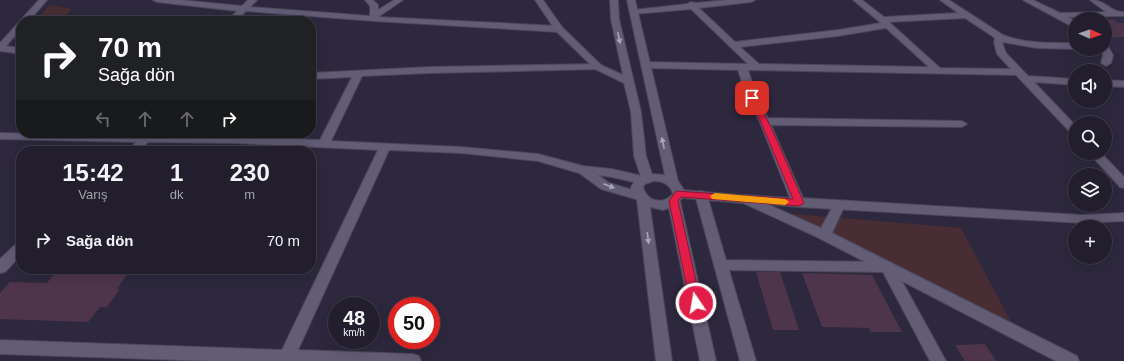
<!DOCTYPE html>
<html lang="tr">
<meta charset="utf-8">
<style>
body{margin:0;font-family:Helvetica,sans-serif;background:#2e2b3a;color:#f1f3f6;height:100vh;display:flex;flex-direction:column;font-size:15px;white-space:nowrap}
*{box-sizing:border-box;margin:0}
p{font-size:13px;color:#a2a2aa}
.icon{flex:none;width:22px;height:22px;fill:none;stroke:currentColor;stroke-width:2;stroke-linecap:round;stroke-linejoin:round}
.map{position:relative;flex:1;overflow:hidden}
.sheet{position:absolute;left:16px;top:146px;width:300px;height:128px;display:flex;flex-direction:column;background:#221e2e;border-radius:16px;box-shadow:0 4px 16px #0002,0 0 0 1px #3f3c4a}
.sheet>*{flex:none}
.banner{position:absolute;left:16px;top:16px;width:300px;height:122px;border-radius:16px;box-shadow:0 4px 16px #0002,0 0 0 1px #3f3c4a;background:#202124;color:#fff;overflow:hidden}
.needle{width:26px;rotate:92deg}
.buttons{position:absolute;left:1068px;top:12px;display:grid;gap:8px}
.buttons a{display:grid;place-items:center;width:44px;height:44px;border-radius:50%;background:#221e2e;box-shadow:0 4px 16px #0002,0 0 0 1px #3f3c4a;font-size:20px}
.speed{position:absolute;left:328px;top:297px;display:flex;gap:8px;font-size:20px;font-weight:700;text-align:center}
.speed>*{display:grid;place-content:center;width:52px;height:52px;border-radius:50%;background:#221e2e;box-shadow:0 4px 16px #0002,0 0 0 1px #3f3c4a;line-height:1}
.speed small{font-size:10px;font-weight:400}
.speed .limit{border:6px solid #d22;background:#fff;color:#111}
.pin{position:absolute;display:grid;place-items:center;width:34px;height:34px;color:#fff;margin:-17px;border-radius:8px;box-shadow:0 2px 6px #0006}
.me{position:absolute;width:44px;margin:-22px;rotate:348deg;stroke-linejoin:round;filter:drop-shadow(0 0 3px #0008)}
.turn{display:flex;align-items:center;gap:14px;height:84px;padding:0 16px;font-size:18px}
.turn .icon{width:52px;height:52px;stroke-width:2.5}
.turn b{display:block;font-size:28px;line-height:34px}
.lanes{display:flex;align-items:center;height:38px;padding:0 16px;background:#0003;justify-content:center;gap:20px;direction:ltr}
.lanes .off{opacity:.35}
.eta{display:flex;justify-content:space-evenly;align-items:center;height:68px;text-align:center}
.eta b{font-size:24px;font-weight:600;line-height:28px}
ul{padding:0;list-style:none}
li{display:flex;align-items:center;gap:12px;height:52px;padding:0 16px}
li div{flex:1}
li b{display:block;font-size:15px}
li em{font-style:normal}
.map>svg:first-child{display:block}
</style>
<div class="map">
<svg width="1124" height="361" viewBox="0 0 1124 361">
<rect width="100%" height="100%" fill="#2d283d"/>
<path fill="#332c48" d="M1069 17 1124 18V58L1105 44V19H1075V21Z"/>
<g fill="#482e34">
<path d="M50 5 72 9 63 19 78 20 35 21Z"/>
<path d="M781 213 961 228 1012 324Z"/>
</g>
<g fill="#4e354c">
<path d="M1105 20H1114L1118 23H1124V37H1111L1105 33Z"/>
<path d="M58 269H131L117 289H120L107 307H100L88 322 0 319V293L10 282 47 283Z"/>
<path d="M756 272H780L799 330H773Z"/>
<path d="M802 273 872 275 902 332H871L869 328 822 327Z"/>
<path d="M985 344 996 361H965L955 345Z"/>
</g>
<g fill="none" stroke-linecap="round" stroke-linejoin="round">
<g stroke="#4b4658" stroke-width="2">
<g id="street">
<path d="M39 0H47L29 21H21V29L6 46 21 48V54L0 51V43Z"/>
<path d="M153 0H180L242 6 248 0H257L250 7 370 16V6L365 0H373L378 5V10L394 0H403L378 17 559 26 563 29 559 32 374 21 246 11 236 21H227L237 11 157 2Z"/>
<path d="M728 0H755L751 2 699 8 735 42 838 30 881 23 853 0H862L884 17 958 13 940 0H949L1003 35C1026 44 1051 43 1075 43V49L1037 48 1002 42 1006 53 1028 76 1075 79V85L1034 82 1075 125V134L1071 133 1016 75 748 70 757 98 768 118 962 121 967 124 962 127 771 125 803 198 1082 215 1124 213V221L1082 223 799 207 741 202 739 199 741 196 745 195 790 198 759 120 747 98 738 70 646 68 641 65 646 62 748 64 691 9 634 14 630 12 634 10 687 4 691 2 695 3ZM965 18 995 38 994 42 997 54 1011 69 940 68 889 22ZM886 28 929 67 759 64 740 47 838 36Z"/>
<path d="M1023 0H1033L1060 13 1106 12 1090 0C1107 0 1109 12 1124 12V16L1068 17 1075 21V28Z"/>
<path d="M1105 45 1108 46 1113 55 1111 63 1106 66 1101 63 1103 55 1101 49H1105Z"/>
<path d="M598 64 603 67 601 69 430 73 362 76 331 141 461 147 538 154 583 166 612 169 642 176 646 177 648 180 646 183 642 184 612 177 598 175 609 183 643 193 645 196 643 199 639 200 601 189 579 173 538 161 461 153 389 150 298 350 413 354 419 356 421 361H211L0 354V340L282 350 378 150 236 143 148 142 140 151H128L136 142 0 139V133L236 137 320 140 352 77 311 79V73L430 67Z"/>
<path d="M1105 80 1124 81V87L1105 86Z"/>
<path d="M1089 153H1101L1124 177V188L1120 187Z"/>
<path d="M701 191 705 192 707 195 726 260 887 262 892 263 946 361H930L883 272 729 270 756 361H740L695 195 697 192Z"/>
<path d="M21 242V255L5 272 0 273V259L16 244Z"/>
</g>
</g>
<g stroke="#4b4658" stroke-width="2">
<path id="secondary" d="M535 0H543L562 27 601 65 623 75 611 19 610 0H618L619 19 641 112 646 156 652 174 665 175 627 0H635L678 181 684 190 749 196 821 228 835 202 839 201 843 202 845 205 832 233 1077 356 1079 361H1056L819 238 743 203 682 198 680 201 716 361H700L669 208 663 210 650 207 672 361H656L637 200 632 194 631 187 637 178 641 177 634 156 631 112 624 83 595 69 556 31ZM654 181C663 181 670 184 673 194 663 205 647 202 643 187L645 184Z"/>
</g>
<use href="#street" fill="#625c75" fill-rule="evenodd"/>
<use href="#secondary" fill="#625c75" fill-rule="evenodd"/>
</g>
<defs><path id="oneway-solid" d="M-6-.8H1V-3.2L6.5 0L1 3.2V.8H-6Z"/></defs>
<g fill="#aaa6b9">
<use href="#oneway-solid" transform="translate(619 38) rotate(78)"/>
<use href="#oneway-solid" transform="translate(663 143) rotate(-102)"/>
<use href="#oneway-solid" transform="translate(609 186) rotate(21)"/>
<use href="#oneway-solid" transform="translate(648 238) rotate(83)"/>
</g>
<path fill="#e11d48" stroke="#92132f" d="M752 96C762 100 797 188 804 203L799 206 681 197 678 201 701 303 700 306 696 307 692 306 690 303 669 201 676 191 793 199 760 120 749 98Z"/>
<path fill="#f59e0b" d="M715 193 785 199 789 202 785 205 712 199 710 196Z"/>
</svg>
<div class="buttons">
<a><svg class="needle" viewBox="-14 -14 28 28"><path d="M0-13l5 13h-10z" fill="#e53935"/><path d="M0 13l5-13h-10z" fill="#a2a2aa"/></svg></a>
<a><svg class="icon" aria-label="sound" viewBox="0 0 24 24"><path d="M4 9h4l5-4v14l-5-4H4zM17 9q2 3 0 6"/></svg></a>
<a><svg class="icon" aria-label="search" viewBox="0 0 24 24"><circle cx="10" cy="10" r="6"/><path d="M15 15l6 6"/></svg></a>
<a><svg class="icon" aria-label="layers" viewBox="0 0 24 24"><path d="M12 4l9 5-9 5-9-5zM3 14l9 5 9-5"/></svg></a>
<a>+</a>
</div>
<div class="speed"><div>48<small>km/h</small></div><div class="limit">50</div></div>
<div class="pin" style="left:752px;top:98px;background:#d93025"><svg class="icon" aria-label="arrive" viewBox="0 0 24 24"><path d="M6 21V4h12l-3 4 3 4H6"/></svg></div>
<svg class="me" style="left:696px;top:303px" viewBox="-20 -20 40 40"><circle r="17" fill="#e11d48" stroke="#fff" stroke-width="3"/><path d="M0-11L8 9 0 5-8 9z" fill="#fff"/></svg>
<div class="banner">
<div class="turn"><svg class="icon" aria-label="right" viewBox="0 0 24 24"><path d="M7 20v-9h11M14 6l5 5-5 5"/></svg><div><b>70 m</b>Sağa dön</div></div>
<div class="lanes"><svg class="icon off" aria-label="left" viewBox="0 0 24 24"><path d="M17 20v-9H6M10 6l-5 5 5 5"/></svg><svg class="icon off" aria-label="ahead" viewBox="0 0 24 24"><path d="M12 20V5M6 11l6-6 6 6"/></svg><svg class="icon off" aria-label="ahead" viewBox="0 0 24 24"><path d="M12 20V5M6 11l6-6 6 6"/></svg><svg class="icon" aria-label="right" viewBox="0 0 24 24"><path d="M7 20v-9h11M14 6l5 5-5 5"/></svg></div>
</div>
<section class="sheet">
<div class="eta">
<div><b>15:42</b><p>Varış</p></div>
<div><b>1</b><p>dk</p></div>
<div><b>230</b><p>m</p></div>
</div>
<ul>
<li><svg class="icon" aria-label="right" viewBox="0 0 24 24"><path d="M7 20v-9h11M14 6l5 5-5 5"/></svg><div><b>Sağa dön</b></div><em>70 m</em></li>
</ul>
</section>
</div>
